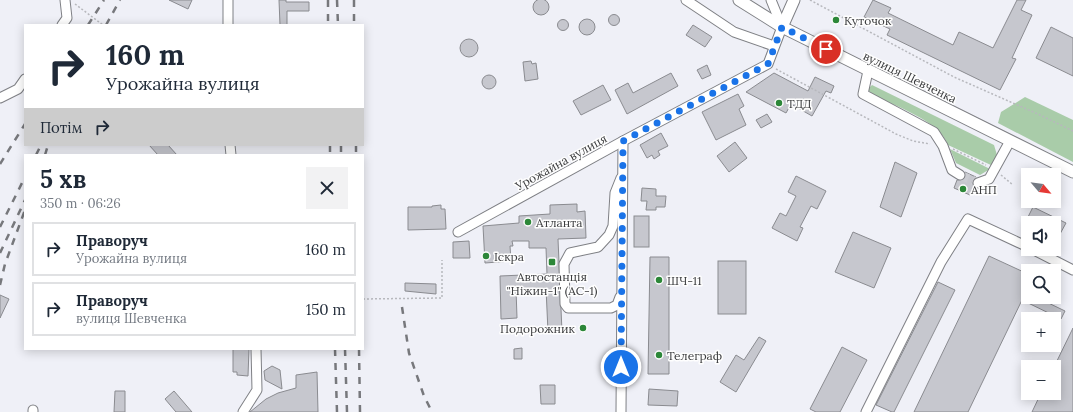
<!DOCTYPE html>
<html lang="uk">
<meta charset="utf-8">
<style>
body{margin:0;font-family:Lora,serif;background:#f2f2f3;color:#1f2937;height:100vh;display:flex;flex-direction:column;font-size:15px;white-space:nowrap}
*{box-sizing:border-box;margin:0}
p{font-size:13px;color:#747a83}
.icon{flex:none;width:22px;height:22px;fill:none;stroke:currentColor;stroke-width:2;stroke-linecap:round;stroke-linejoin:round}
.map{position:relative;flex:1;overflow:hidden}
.panel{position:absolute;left:24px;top:154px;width:340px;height:196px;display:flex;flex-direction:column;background:#fff;border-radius:0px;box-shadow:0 2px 10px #0003}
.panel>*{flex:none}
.hud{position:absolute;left:24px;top:24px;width:340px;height:122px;border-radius:0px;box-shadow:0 2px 10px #0003;background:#fff;color:#1f2937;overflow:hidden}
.needle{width:26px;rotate:119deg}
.tools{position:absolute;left:1021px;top:168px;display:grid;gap:8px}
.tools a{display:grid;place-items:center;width:40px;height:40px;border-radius:0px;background:#fff;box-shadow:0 2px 10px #0003;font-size:20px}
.pin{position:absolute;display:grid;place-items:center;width:34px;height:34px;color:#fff;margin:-17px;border:2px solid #fff;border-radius:50%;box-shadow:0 1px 4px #0007}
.me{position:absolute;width:44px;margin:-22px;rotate:0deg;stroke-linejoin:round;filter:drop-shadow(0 0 3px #0008)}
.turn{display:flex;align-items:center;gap:14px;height:84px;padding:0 16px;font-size:18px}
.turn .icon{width:52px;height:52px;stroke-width:2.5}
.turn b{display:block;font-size:28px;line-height:34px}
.then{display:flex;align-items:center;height:38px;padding:0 16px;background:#0003;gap:8px;font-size:15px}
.round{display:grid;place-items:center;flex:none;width:42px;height:42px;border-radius:0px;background:#f2f2f3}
.overview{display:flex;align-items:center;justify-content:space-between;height:68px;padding:0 16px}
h1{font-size:24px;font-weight:800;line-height:30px}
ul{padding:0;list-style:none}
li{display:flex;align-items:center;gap:12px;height:54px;margin:0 8px 6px;padding:0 8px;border:2px solid #e0e1e3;border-radius:0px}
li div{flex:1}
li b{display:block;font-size:15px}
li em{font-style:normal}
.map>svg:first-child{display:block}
</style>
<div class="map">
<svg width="1073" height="412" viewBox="0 0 1073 412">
<rect width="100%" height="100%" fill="#eff0f7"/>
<g fill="#a9cca9">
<path d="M872 85 994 145 997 155 993 166 948 145C939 120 894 106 871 94L868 89Z"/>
<path d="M1025 97 1073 120V162L998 123 1001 112Z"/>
<path d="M950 149 990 169 980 175 956 163Z"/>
</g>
<g fill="#c6c7ce" stroke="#8a8b90">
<circle cx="541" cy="7" r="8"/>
<path d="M169 0H192L188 9Z"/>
<path d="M279 0H286V2H309V11H287V25H280Z"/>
<path d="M873 0 891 8 888 13 953 45 959 32 993 48 1017 0H1026L1021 10 1032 15 1012 58 1016 59 1000 90 887 35 890 29 864 17Z"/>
<circle cx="614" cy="20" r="5.5"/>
<circle cx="587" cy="27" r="8"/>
<circle cx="563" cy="25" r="5.5"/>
<path d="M693 25 712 37 705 47 686 35Z"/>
<path d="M1051 27 1073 38V76L1036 58Z"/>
<circle cx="469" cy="48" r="9"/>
<path d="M531 61 532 64 536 63 538 79 525 81 523 62Z"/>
<path d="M707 65 711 75 702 79 697 70Z"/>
<path d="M671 73 678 86 627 114 615 90 628 83 633 93Z"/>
<path d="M774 73 808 91 815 77 834 86 831 93 826 91 812 116 791 104 786 113 746 92Z"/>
<circle cx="489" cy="82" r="7"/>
<path d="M603 85 611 100 581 115 573 101Z"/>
<path d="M738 94 744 106 739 109 746 125 716 140 702 112Z"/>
<path d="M767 114 772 122 761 128 756 120Z"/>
<path d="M661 133 668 146 658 151 660 155 654 159 652 155 647 158 640 145Z"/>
<path d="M735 142 747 158 729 172 717 156Z"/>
<path d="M149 145H168L177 155H158Z"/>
<path d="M895 162 917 173 901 217 880 207Z"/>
<path d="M965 172 976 177 972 182 974 187 970 195 954 188 957 180 965 178Z"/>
<path d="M796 176 826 191 817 209 811 206 800 227 803 228 797 241 772 228 780 213 786 216 796 196 788 192Z"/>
<path d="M642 188 656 189V196H666L665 207H656V210H646L647 201H641Z"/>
<path d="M577 204V212L585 211 586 238 558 239 562 332H548L546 288 516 289 517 318 501 319 500 276 547 274 546 248H529V241H512L513 246H510L511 261 485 263 483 226 519 223V216L550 214V205Z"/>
<path d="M441 205V209H445L446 229 408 230V207H432V206Z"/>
<path d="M1033 207 1066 223 1054 245V223H1025Z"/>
<rect x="634" y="216" width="15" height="31"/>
<path d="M853 232 891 248 874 288 835 272Z"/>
<path d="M469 241 470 258H453V242Z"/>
<path d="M989 256 1028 274V297H1036L1065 311 1061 319 1022 300 968 412H914Z"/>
<path d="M650 257H669V374H648Z"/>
<rect x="718" y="261" width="28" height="53"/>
<path d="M938 282 955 290 894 412H892L876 405Z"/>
<path d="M405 283 436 284V294L405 291Z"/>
<path d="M0 295 9 299 0 318Z"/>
<path d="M1073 328V412H1032L1041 393H1054V367Z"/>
<path d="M759 337 766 341 736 392 720 382 736 355 744 360Z"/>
<path d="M842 347 867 360 840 412H816L810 409Z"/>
<path d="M522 348V359H514V349Z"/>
<path d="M233 349H249L248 376 237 375V372H233Z"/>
<path d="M272 366 280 370 282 389 265 380 264 371Z"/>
<path d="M317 372 318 412H250L266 399 278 393 296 388V375Z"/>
<path d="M540 385H555V404H541Z"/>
<path d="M649 389 678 391 677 406 648 405Z"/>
<path d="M115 391H125V412H114Z"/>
<path d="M174 391 192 412H176L165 399Z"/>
</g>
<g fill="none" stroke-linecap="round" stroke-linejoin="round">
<path stroke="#cbccd2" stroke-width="9" stroke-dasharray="9 4.5" stroke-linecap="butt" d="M960 175 978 183"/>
<g stroke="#7f8085" stroke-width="11">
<g id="minor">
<path d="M686 0 734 32 774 46"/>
<path d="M62 25 67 18 65 0"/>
<path d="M228 25V0"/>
<path d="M868 71 863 94 934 132 943 146 952 170 960 175"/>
<path d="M0 98 18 89 25 79"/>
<path d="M230 145 231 155"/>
<path d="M978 183 989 179 1010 141"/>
<path d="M458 232 623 141 768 64 782 27 771 0"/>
<path d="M1032 249 1073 270"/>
<path d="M620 297 617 305 611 308H568L565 304 564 264 570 253 598 247 609 235 613 226 615 193 621 178"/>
<path d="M33 410V412"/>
<path d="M243 412 257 390 256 349"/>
<path d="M621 412 623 141"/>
<path d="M866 412 941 262 968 219 1028 247"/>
</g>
</g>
<g stroke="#7f8085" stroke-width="13">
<g id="major">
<path d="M739 0 782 27 1073 172"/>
<path d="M782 27 794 0"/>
</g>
</g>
<g stroke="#b7b8bd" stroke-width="1.5" stroke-dasharray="2 2" stroke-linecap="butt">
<path d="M810 0 954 77 1040 115 1073 131"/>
<path d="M75 4 103 25"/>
<path d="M776 69 896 134 913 141 930 144"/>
<path d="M953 149 986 165"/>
<path d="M1001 175 1013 185"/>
<path d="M363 299 442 298V260"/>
</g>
<use href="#minor" stroke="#fff" stroke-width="9"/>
<use href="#major" stroke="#fff" stroke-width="11"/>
<g stroke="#77787c" stroke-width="2.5" stroke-dasharray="7 7" stroke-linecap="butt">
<path d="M328 0V25"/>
<path d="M337 0 338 25"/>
<path d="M354 0V25"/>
<path d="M88 25 104 0"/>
<path d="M106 25 120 0"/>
<path d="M330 145V155"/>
<path d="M341 145V155"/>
<path d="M356 145V155"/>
<path d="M36 155 41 145"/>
<path d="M45 155 48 145"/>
<path d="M0 164 25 124"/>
<path d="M0 227 25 177"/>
<path d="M0 253 25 200"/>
<path d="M0 285 5 264 25 210"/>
<path d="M402 307 409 353 424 396 432 412"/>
<path d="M335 349 337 412"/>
<path d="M345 349 347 412"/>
<path d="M359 349 360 412"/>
</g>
</g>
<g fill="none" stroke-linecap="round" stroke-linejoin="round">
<path stroke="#1a73e8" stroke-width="7" stroke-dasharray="0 12.6" d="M621 367 623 141 768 64 782 27 826 49"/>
</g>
<g fill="#2c8738" stroke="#fefefe" stroke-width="1.5">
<circle cx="836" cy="20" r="4"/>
<circle cx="779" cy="103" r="4"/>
<circle cx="963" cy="189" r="4"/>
<circle cx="528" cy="222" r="4"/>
<circle cx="486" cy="256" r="4"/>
<rect x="548" y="258" width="8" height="8" rx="2"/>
<circle cx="659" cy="280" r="4"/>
<circle cx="583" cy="328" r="4"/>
<circle cx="659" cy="355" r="4"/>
</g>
<g text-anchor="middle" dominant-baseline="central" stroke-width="3" stroke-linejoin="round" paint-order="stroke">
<g font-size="12" fill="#3b3c3e" stroke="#fefefe" text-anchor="start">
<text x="844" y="20">Куточок</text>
<text x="787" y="103">ТДД</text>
<text x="971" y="189">АНП</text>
<text x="536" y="222">Атланта</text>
<text x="494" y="256">Іскра</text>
<text x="552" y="276" text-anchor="middle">Автостанція<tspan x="552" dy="14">"Ніжин-1" (АС-1)</tspan></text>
<text x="667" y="280">ШЧ-11</text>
<text x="575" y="328" text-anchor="end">Подорожник</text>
<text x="667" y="355">Телеграф</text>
</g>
<g font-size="12" fill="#3b3c3e" stroke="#fefefe">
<text transform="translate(910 77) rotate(26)">вулиця Шевченка</text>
<text transform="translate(561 162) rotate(-29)">Урожайна вулиця</text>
</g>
</g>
</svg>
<div class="tools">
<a><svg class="needle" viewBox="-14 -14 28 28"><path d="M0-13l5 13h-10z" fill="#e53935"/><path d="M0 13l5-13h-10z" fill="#747a83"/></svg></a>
<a><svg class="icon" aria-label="sound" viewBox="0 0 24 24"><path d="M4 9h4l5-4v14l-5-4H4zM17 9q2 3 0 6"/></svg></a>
<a><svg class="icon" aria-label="search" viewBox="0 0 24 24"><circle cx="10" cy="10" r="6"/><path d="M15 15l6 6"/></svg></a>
<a>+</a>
<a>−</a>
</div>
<div class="pin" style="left:826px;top:49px;background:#d93025"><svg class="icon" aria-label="arrive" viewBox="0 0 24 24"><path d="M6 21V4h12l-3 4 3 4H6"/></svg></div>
<svg class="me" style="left:621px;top:367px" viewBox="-20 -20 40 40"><circle r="17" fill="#1a73e8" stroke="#fff" stroke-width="3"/><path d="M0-11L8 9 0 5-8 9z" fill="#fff"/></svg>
<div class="hud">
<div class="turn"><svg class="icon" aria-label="right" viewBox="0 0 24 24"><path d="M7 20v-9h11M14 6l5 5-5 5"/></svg><div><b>160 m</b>Урожайна вулиця</div></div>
<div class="then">Потім<svg class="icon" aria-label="right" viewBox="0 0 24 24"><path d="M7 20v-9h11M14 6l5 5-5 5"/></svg></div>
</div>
<section class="panel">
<div class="overview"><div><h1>5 хв</h1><p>350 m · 06:26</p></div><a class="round"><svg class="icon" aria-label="close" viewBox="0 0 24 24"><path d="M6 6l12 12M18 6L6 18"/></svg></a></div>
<ul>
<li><svg class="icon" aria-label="right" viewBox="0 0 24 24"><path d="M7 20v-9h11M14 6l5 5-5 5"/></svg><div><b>Праворуч</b><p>Урожайна вулиця</p></div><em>160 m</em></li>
<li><svg class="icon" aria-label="right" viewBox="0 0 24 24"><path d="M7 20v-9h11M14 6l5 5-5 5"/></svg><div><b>Праворуч</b><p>вулиця Шевченка</p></div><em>150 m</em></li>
</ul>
</section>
</div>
